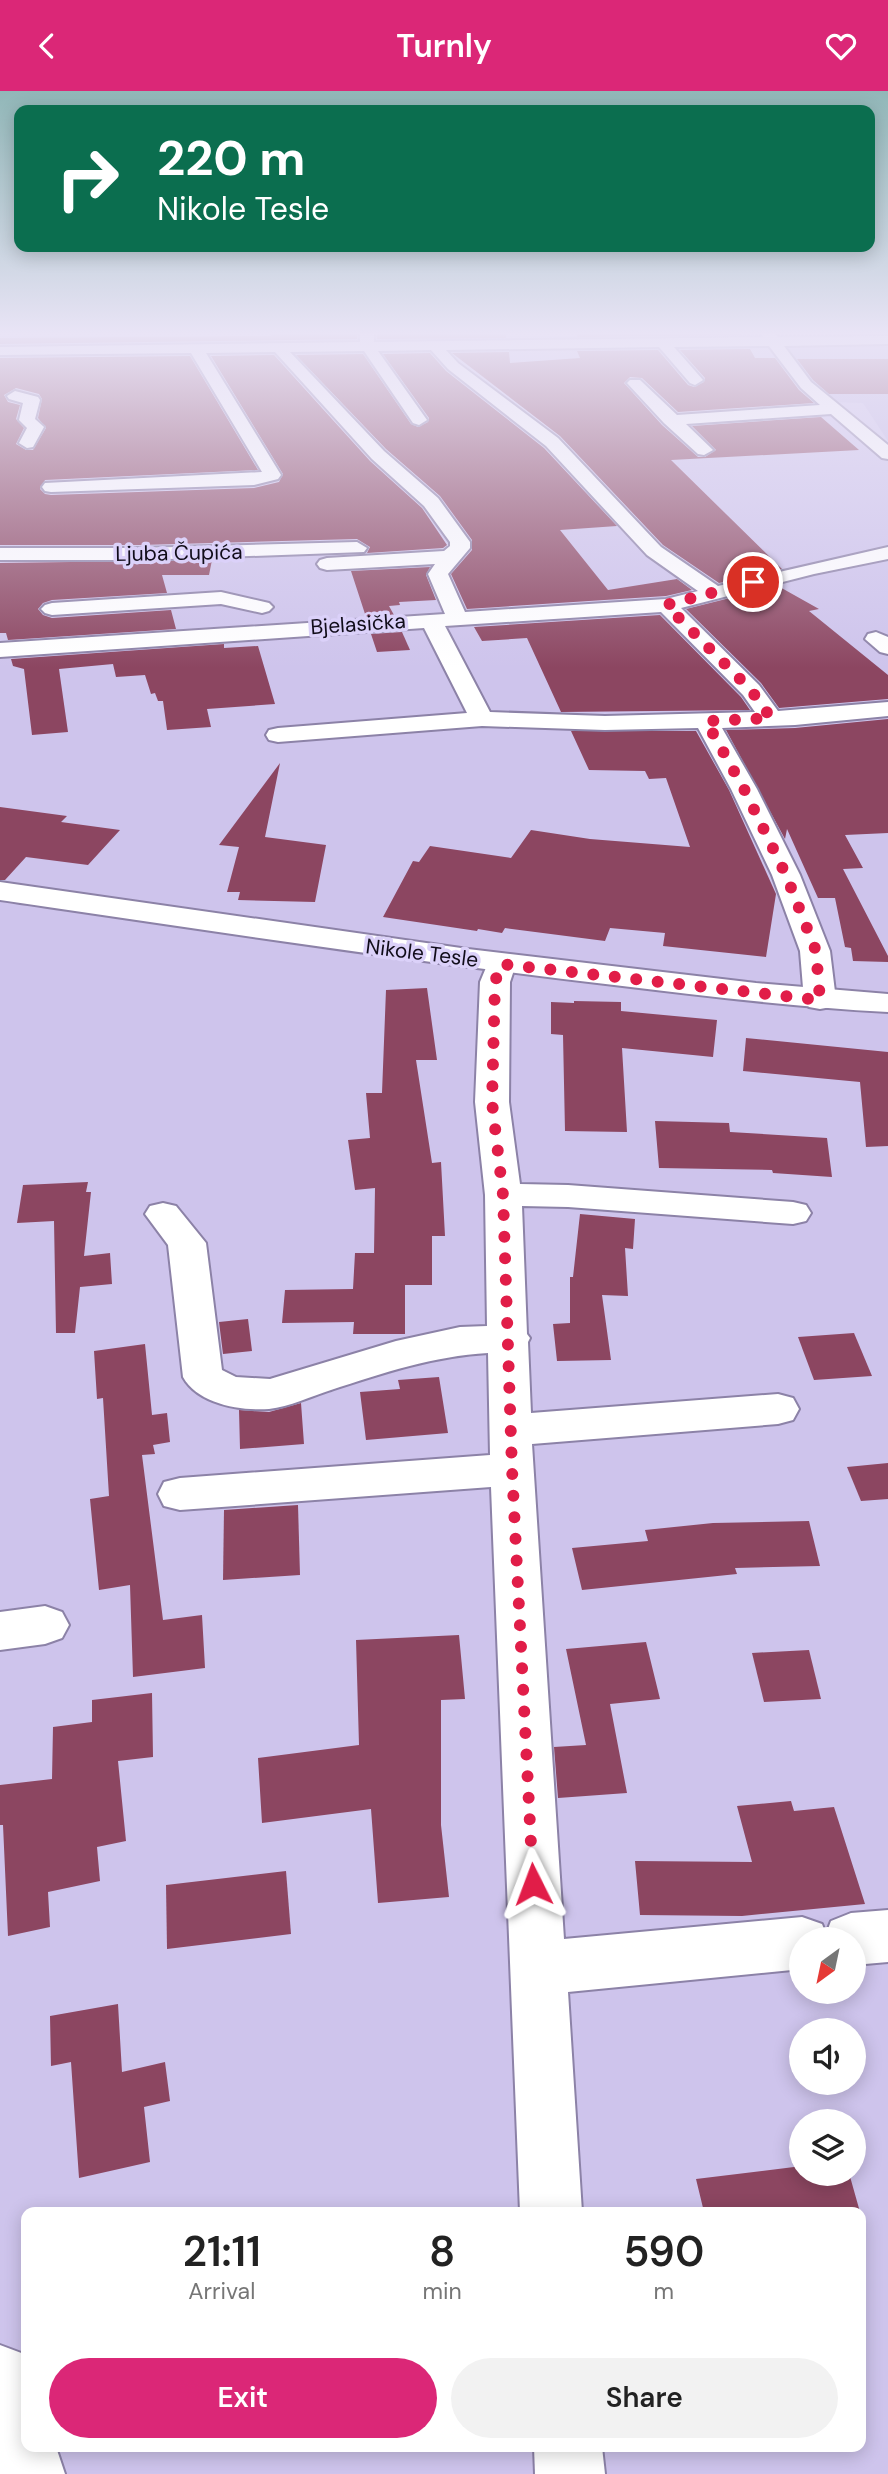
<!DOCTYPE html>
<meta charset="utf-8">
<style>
body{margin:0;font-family:"DM Sans",sans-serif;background:#f2f2f2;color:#222;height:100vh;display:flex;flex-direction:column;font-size:26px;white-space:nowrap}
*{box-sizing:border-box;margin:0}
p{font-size:23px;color:#767676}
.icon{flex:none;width:38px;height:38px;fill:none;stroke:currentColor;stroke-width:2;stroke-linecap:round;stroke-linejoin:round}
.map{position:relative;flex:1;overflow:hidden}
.side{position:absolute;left:21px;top:2116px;width:845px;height:245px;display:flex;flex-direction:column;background:#fff;border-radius:14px;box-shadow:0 4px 18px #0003}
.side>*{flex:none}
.banner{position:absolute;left:14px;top:14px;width:861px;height:147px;border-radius:14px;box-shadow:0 4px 18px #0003;background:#0b6e4f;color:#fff;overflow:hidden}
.needle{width:46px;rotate:213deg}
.buttons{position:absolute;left:789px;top:1836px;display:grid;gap:14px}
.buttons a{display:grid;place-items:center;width:77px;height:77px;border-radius:50%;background:#fff;box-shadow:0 4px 18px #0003;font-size:35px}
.pin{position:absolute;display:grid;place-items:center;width:60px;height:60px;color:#fff;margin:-30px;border:4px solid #fff;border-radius:50%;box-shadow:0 2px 7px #0007}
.me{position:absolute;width:77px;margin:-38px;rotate:357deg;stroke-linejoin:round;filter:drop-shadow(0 0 5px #0008)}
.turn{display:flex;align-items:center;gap:24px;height:147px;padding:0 28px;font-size:32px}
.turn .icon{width:91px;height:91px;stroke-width:2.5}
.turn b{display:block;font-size:49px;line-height:60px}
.eta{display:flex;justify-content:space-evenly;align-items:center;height:119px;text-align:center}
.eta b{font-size:42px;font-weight:600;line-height:49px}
.button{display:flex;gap:14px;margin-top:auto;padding:14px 28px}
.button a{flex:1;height:80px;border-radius:42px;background:#db2777;color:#fff;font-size:28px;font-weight:600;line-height:80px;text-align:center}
.button a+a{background:#f2f2f2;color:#222}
header{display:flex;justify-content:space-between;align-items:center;height:91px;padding:0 28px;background:#db2777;color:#fff;font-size:32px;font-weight:600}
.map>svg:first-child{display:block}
</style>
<header><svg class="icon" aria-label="back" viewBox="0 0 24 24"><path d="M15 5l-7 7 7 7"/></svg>Turnly<svg class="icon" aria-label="heart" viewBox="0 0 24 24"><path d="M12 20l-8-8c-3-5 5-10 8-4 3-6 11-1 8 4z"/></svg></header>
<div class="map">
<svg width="888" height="2383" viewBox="0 0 888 2383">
<rect width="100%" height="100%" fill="#cec4ec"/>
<path fill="#c2b7e4" d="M778 253H888V350L863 312 830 311Z"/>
<g fill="#8c4661" fill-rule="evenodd">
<path d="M272 243H357V248L0 253V247L271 245Z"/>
<path d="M377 243H506V247L377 248Z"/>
<path d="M577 243H742V244L577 246Z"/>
<path d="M750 258 755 267H775L799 299 814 312 678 321 642 287 630 286 624 292 662 334 698 366H705L716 359 692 335 821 326 859 359 671 369 782 478 719 492 663 454 560 345 452 262 509 261 510 272 580 267 577 260 658 259 688 294 694 296 704 291 705 287 680 259Z"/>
<path d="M430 262 446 280 544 357 617 435 560 439 608 499 677 488 692 499 666 505 467 518 451 483 472 459V449L440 405 386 358 296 264 363 263 411 333 418 336 428 331 429 327 383 263Z"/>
<path d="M274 264 370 370 422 417 447 454 443 457 367 462 370 456 357 448 140 454H0V267L190 265 258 379 45 389 40 398 45 403 51 404 254 397 279 391 283 383 211 265ZM16 297 39 303 42 308 38 327 46 337 33 359H26L16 353 24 337 16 328 20 314 8 311 4 304Z"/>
<path d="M797 268H888V303H829L813 289Z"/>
<path d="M212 469 209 484H162L167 502 52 509 43 512 38 518 43 524 52 527 171 519 176 538 8 549 6 542H0V472Z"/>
<path d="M430 476 426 484 436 509 399 511 400 514 389 515 394 524 366 526 351 480Z"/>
<path d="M778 495 819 518 809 520 888 584V608L779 617 761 592 686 518Z"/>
<path d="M660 524 741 606 750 619 561 621 527 547 482 550 474 536Z"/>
<path d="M402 541 410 559 377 561 371 543Z"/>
<path d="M224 553V557L258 555 275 613 207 618 211 636 167 639 163 610H158L155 602 151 603 145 584 116 586 113 573 59 578 68 641 32 644 24 578 13 575 11 568Z"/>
<path d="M888 628V742L845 744 863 777 843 778 888 865V871L853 870 851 857 845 856 835 807H818L787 738 785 748 726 639 795 637Z"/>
<path d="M571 640H696L729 699 776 803 766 866 663 855 665 842 610 837 605 850 505 837 502 842 478 838 477 840 383 826 413 770 419 771 430 755 511 767 531 739 590 748 690 756 666 687 649 688 645 680 589 679Z"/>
<path d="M280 672 265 746 326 754 315 811 238 809 240 801H227L239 756 219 754Z"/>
<path d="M0 716 67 725 61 731 120 739 88 774 26 766 5 789H0Z"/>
<path d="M427 897 437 969H416L432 1072 441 1071 445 1145H432V1194H405V1243H353L354 1231 282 1232 285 1199 353 1198 355 1162H374L375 1097 355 1099 348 1049 370 1047 366 1002H382L386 899Z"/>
<path d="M574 910 621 911V920L717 929 713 966 622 957 627 1041 565 1040 563 944 551 943V911L574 912Z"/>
<path d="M746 947 888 961V1055L866 1056 860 991 743 980Z"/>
<path d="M655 1030 729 1032 730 1041 827 1047 832 1086 773 1082 772 1079 659 1077Z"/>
<path d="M88 1091 86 1101H91L84 1165 110 1162 112 1193 80 1196 75 1242H56L54 1130 17 1132 23 1094Z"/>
<path d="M580 1123 635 1128 633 1158 625 1157 628 1205 602 1204 611 1269 557 1270 553 1233 570 1232V1186H573Z"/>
<path d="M248 1228 252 1260 223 1263 219 1231Z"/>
<path d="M854 1242 872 1285 814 1289 798 1246Z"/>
<path d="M145 1253 152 1324 167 1322 170 1351 153 1354 155 1363 142 1364 163 1529 202 1524 205 1577 133 1586 130 1494 99 1499 90 1408 109 1405 103 1307 97 1308 94 1260Z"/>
<path d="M439 1286 448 1342 366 1349 360 1301 400 1298 398 1289Z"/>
<path d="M301 1312 304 1353 240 1358 239 1319 269 1321Z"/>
<path d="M888 1372V1408L861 1410 847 1376Z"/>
<path d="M298 1414 300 1484 223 1489 224 1419Z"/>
<path d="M809 1430 820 1475 735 1477 737 1483 582 1499 572 1457 648 1450 645 1439 713 1432Z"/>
<path d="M459 1544 465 1608 441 1609V1734L449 1806 378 1812 371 1718 262 1732 258 1667 359 1654 356 1549Z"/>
<path d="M646 1551 660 1608 610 1613 627 1702 558 1707 554 1656 586 1654 566 1558Z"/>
<path d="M809 1559 821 1608 764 1611 752 1562Z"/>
<path d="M152 1602 153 1666 118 1670 126 1750 97 1756 100 1790 48 1801 50 1836 8 1845 3 1734H0V1694L52 1688 53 1636 92 1631V1609Z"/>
<path d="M791 1710 794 1720 834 1716 865 1813 742 1825 640 1824 635 1770 752 1771 737 1715Z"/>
<path d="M286 1780 291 1843 167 1858 166 1794Z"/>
<path d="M118 1913 122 1981 165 1971 170 2010 144 2016 150 2071 79 2087 71 1971 51 1975 50 1925Z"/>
<path d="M802 2075V2082H849L860 2121H704L696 2088Z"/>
</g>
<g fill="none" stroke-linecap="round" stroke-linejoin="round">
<g stroke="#8c82a7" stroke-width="4">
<g id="minor">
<path d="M360 243H374V251L763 246 761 243H775L778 246 888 245V253L784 255 811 291 888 354V368L882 367 831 323 686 333 713 359 704 364 698 363 664 332 627 292 630 289H640L677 324 820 314 801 297 769 255 674 256 703 289 695 294 690 292 659 256 446 259 458 272 558 347 661 456 718 495 888 456V468L814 483 681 517 759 594 778 620 888 611V625L795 634 722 637 757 698 800 784 830 860 836 909 831 916 820 918 809 916 804 909 800 860 772 784 731 698 698 637 605 639 482 635 278 651 269 649 266 644 269 639 278 637 467 622 424 537 0 566V552L445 523 428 483 435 473 327 479 320 477 317 473 320 469 327 467 444 460 450 455V451L424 415 372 368 275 261 206 262 281 384 278 388 254 394 51 401 45 400 42 396 45 392 262 381 191 262 0 264V256L360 251ZM431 259 448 278 546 355 647 464 698 500 666 508 465 521 448 483 470 457V451L438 407 384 360 290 261 364 260 413 332 419 334 427 329 378 260ZM661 521 743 604 755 621 605 625 490 621 445 535Z"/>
<path d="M15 300 38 306 40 309 35 328 44 336 33 356 27 357 19 352 27 337 19 329 23 312 9 308 7 305Z"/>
<path d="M357 451 367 457 364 461 140 469H0V457H140Z"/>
<path d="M221 501 269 512 273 516 269 520 262 522 221 513 52 524 45 522 41 518 45 514 52 512Z"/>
<path d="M876 541 888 546V563L880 561 865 548 868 543Z"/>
<path d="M501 864 512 867 516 873 510 891 509 1011 520 1093 568 1094 793 1111 806 1114 811 1122 806 1130 793 1133 568 1116 522 1115 527 1243 530 1247 528 1251 531 1322 778 1303 793 1307 799 1318 793 1329 778 1333 532 1353 564 1848 802 1826 822 1833 826 1843 831 1830 851 1822 888 1819V1871L854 1874V1848H802V1878L568 1901 582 2121H520L491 1396 180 1419 164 1415 158 1403 164 1391 180 1387 490 1364 488 1262C434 1265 383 1282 331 1299 312 1305 289 1316 269 1318 240 1320 198 1313 183 1286L168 1154 145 1123 150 1115 163 1112 176 1115 206 1152 222 1279 236 1286 270 1288 396 1250 460 1236 487 1235 485 1104 475 1011 480 891 490 867Z"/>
<path d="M45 1515 62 1521 69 1534 62 1547 45 1553 0 1559V1521Z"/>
<path d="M0 2254 24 2263 26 2270V2356H56L65 2383H0Z"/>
<path d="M534 2356H602L605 2383H535Z"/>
</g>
</g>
<g stroke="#8c82a7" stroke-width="4">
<path id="tertiary" d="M0 791 468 858 756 892 888 903V921C796 916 705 905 614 894 409 870 204 839 0 809Z"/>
</g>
<use href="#minor" fill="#fff" fill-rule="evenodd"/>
<use href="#tertiary" fill="#fff" fill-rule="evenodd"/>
</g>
<linearGradient id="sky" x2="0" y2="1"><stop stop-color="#91b7b8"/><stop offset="0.42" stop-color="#e9e4f6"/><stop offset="1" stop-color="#e9e4f6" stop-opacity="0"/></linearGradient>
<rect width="888" height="577" fill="url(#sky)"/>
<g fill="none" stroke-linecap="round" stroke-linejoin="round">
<path stroke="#e11d48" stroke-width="12" stroke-dasharray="0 21.6" d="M533 1793 512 1378 503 1104 492 1011 495 891 501 873 820 909 816 860 786 784 744 698 706 630 771 627 751 599 666 514 753 491"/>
</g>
<g text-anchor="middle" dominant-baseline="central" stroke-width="7" stroke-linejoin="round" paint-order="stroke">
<g font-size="21" fill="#100c19" stroke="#dbd1f9">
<text transform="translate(179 462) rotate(-1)">Ljuba Čupića</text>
<text transform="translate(358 533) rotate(-4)">Bjelasička</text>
<text transform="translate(422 862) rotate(7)">Nikole Tesle</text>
</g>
</g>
</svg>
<div class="buttons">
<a><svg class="needle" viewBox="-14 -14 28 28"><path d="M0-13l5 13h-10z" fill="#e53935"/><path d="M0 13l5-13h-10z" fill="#767676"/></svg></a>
<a><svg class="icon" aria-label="sound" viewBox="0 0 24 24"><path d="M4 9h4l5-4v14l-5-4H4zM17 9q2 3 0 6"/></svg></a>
<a><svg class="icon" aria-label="layers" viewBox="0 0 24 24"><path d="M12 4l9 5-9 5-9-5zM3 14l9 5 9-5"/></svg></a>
</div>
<div class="pin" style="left:753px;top:491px;background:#d93025"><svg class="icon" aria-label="arrive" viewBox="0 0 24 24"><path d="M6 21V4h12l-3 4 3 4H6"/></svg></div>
<svg class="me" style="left:533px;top:1793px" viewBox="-20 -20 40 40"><path d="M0-17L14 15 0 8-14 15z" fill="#e11d48" stroke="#fff" stroke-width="4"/></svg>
<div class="banner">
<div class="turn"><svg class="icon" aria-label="right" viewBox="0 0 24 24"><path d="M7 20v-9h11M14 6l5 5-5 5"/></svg><div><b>220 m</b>Nikole Tesle</div></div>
</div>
<section class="side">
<div class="eta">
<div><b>21:11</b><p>Arrival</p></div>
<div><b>8</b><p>min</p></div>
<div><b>590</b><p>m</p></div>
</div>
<div class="button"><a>Exit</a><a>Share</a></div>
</section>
</div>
